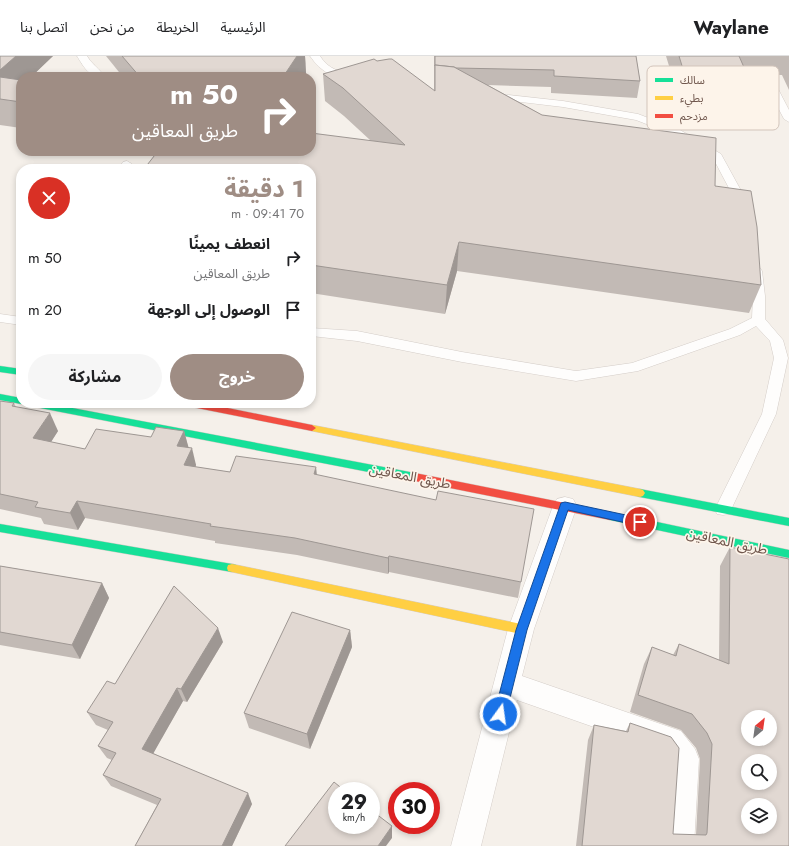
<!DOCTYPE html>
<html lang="ar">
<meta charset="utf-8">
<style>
body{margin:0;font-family:Jost,"Noto Sans Arabic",sans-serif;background:#f6f6f6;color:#202124;direction:rtl;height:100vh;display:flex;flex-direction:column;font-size:15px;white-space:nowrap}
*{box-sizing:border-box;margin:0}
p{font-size:13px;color:#757577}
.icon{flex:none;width:22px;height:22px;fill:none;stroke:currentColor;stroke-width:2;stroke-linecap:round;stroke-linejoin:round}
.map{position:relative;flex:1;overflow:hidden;direction:ltr}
.drawer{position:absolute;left:16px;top:108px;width:300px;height:244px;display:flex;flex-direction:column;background:#fff;border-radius:16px;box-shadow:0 2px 6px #0003;direction:rtl}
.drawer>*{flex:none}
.hud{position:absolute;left:16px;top:16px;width:300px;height:84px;border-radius:16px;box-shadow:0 2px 6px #0003;direction:rtl;background:#9f8d84;color:#fff;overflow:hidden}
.needle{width:26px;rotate:29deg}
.tools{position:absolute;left:741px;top:654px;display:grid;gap:8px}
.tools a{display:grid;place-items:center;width:36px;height:36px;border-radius:50%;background:#fff;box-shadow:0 2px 6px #0003;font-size:20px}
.speed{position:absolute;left:328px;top:726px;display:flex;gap:8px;font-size:20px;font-weight:700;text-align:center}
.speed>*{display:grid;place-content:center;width:52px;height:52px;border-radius:50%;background:#fff;box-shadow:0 2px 6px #0003;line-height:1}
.speed small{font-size:10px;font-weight:400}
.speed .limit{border:6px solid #d22;background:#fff;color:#111}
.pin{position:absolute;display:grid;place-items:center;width:34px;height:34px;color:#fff;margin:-17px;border:2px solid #fff;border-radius:50%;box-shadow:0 1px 4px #0007}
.me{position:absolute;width:44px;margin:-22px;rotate:14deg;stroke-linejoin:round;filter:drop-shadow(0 0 3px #0008)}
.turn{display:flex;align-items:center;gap:14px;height:84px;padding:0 12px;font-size:18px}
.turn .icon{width:52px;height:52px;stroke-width:2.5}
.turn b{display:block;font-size:28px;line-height:34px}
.round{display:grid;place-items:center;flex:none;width:42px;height:42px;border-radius:21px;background:#f6f6f6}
.overview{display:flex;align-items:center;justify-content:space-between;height:68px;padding:0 12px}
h1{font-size:24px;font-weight:700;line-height:30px;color:#9f8d84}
.primary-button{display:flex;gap:8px;margin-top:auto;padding:8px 12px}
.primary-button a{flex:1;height:46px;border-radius:24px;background:#9f8d84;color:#fff;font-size:16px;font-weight:700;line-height:46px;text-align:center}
.primary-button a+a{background:#f6f6f6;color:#202124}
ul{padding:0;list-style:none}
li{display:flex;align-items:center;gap:12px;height:52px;padding:0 12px}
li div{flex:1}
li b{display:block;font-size:15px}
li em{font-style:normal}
header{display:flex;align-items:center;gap:24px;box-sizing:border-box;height:56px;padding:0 20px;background:#fff;border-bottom:1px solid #e0e0e0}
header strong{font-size:19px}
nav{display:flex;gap:22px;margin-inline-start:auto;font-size:14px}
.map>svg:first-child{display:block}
</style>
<header>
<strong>Waylane</strong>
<nav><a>الرئيسية</a><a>الخريطة</a><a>من نحن</a><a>اتصل بنا</a></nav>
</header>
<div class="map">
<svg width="789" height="790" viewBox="0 0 789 790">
<rect width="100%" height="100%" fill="#f5f0ea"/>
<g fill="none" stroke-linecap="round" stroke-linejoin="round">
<g stroke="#d4cdc8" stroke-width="1">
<g id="lane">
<path d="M77 0H87C91 7 97 11 102 17L100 19C89 22 82 8 77 0Z"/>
<path d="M310 0H320C329 14 339 15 354 19L356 21 351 24C332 21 321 16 310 0Z"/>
<path d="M770 24 775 27 789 54V66L784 63 765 27Z"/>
<path d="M491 37 563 45 638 58 680 74 721 98 750 151 748 153H740L713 102 672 78 636 64 563 51 488 42 486 40Z"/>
<path d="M127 105 132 108 129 113H118L123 106Z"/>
<path d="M756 211 760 212 762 215 765 240V263L783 284 788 302 776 358 729 458 723 459 717 458 715 453 762 358 774 302 770 285 756 270 740 279 638 315 576 325 462 306 357 285 311 280V272L357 275 462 296 576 315 632 307 730 273 752 262 753 240 750 215 752 212Z"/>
<path d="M0 258 21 261V269L0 266Z"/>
</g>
</g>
<g stroke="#d4cdc8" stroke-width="1">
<path id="street" d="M565 441 573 443 577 450 534 573 522 620 681 675 695 693 699 703 694 790H664L670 707 662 695 517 644 481 790H451L508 573 553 450 557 443Z"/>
</g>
<g stroke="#d4ccc6" stroke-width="1">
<g id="fast">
<path d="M0 310 21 313V319L0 316Z"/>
<path d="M0 338 21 342V347H24L21 348 0 344Z"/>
<path d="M26 347H46L415 417 418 418 420 421 418 424 415 425 30 350Z"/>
<path d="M640 433 789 462V470L640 441 637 440 635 437 637 434Z"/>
<path d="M610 456 789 494V502L610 464 607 463 605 460 607 457Z"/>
<path d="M0 468 232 508 236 509 237 512 236 515 232 516 0 476Z"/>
</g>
</g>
<g stroke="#d4ccc6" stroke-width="1">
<g id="slow">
<path d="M312 369 640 433 643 434 645 437 643 440 640 441 312 375 308 372Z"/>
<path d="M232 508 521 568 525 570 526 573 525 576 521 578 232 516 228 515 227 512 228 509Z"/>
</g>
</g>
<g stroke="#d4ccc6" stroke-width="1">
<g id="jam">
<path d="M183 347H203L312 369 316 372 312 375 187 350Z"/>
<path d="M415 417 610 456 613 457 615 460 613 463 610 464 415 425 412 424 410 421 412 418Z"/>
</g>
</g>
<use href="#lane" fill="#fefdfc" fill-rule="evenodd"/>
<use href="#street" fill="#fefdfc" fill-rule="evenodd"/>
<use href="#fast" fill="#16e098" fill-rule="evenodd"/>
<use href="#slow" fill="#ffcf43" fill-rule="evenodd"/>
<use href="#jam" fill="#f24e42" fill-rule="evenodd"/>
</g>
<g fill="#c2bab5">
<path d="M0 0H53L31 21H21V72L0 69Z"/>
<path d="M106 0H305L306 17 304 21H123Z"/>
<path d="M434 0H636L640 25 637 42 551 37V31L488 29 542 59 715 130 761 229 749 257 457 215 445 258 311 237V113L370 84 344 60 325 45 323 18 377 5 434 35Z"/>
<path d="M666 0H789V34L782 19 747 18 750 25 742 48 680 46Z"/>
<path d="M0 345 14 347 16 351 58 375 51 386 85 393 184 375 188 391 196 409V411L230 416 317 419 521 526 518 542 389 516 388 518 297 499 215 487V485L85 462 78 474 44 468 41 462 0 453Z"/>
<path d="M730 491 789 790H576L588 684 594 669 626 675 630 667 673 778 696 779 700 703 696 692 681 674 630 656 644 608 652 591 673 599 679 588 719 604 720 510Z"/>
<path d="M0 510 102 527 109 542 80 603 0 589Z"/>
<path d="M350 574 352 591 310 693 249 672 244 657Z"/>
<path d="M223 586 187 646 183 645 153 697 252 748 232 790H135L157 749 111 730 103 719 112 704 107 702 98 690 108 674 96 669 87 656 115 628Z"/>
</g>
<g fill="#9e9793">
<path d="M16 0H53L31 21H21V30L0 37V14Z"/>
<path d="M297 0H305L306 17 304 21H283Z"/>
<path d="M459 186 457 215 445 258 447 229Z"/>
<path d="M50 357 58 375 42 400 33 382Z"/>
<path d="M184 375 189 393 177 390Z"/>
<path d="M192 392 196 409 189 426 184 409Z"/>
<path d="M316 411 318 428 314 418Z"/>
<path d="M77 445 85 462 78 474 70 457Z"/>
<path d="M389 500V516L388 518V502Z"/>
<path d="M102 527 109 542 80 603 72 589Z"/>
<path d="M218 572 223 586 187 646 181 633Z"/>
<path d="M350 574 352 591 310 693 307 678Z"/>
<path d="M177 632 183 645 149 705 142 693Z"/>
<path d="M248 737 252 748 232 790H222Z"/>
<path d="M392 770V782L386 790H378Z"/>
</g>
<g fill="#e1d8d2" stroke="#9e9793" fill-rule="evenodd">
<path d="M0 0H16L0 14Z"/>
<path d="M122 0H297L283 21H140Z"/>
<path d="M435 0H636L640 25 554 20V14L456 12 454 11 435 9V10Z"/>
<path d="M679 0H739L750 25 686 23Z"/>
<path d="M374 3 377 5 389 3H392L435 35V9L454 11 542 59 716 82 715 130 751 135 757 171 761 229 459 186 447 229 311 209V113H144L158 95H311V77L405 89 343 32 323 18Z"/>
<path d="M0 21 21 24V46L0 43Z"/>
<path d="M0 345 14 347 12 350 50 357 33 382 85 393 96 373 151 381 156 371 184 375 177 390 192 392 184 409 230 416 236 400 316 411 314 418 436 444 438 435 534 453 521 526 389 500 388 502 295 482 210 470 211 468 77 445 70 457 35 451 38 446 0 438Z"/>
<path d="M730 491 789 503V790H582L594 669 628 676 630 667 671 681 679 692 673 778 706 779 707 777 712 688 707 677 692 658 638 639 652 591 676 600 679 588 729 608ZM748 661H770V683H748ZM748 705H770V727H748ZM748 749H770V771H748Z"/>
<path d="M0 510 102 527 72 589 0 576Z"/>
<path d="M174 530 218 572 181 633 177 632 142 693 248 737 222 790H135L161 743 103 719 116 697 98 690 113 666 87 656 107 625 115 628Z"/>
<path d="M292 556 350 574 307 678 244 657Z"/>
<path d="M334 726 345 735H337V769H371V754L392 770 378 790H285Z"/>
</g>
<path fill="#1a73e8" stroke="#114b97" d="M565 446 640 462 643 463 644 466 643 469 640 470 568 454 527 574 506 658 504 661 500 663 496 661 494 658 516 574 560 450 561 447Z"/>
<g text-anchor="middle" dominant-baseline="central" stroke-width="3.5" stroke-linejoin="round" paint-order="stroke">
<g font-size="14" fill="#70574d" stroke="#fdf4ea">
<text transform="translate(410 420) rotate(11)">طريق المعاقين</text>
<text transform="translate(727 485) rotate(12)">طريق المعاقين</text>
</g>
</g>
<rect x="647" y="10" width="132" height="64" rx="6" fill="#fdf4ea" stroke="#d3c5bb" stroke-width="1"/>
<rect x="655" y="22" width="18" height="4" fill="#16e098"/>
<rect x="655" y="40" width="18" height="4" fill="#ffcf43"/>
<rect x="655" y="58" width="18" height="4" fill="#f24e42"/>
<g font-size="11" fill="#70574d">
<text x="680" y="28">سالك</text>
<text x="680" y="46">بطيء</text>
<text x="680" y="64">مزدحم</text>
</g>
</svg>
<div class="tools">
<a><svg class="needle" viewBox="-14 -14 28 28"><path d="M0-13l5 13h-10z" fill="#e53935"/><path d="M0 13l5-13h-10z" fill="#757577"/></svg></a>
<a><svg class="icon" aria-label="search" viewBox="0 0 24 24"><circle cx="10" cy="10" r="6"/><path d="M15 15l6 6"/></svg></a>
<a><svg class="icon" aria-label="layers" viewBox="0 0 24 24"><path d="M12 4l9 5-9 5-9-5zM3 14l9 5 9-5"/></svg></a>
</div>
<div class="speed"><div>29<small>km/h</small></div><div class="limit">30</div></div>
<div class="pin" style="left:640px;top:466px;background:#d93025"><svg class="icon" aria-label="arrive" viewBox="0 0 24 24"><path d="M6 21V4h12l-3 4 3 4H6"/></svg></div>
<svg class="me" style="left:500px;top:658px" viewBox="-20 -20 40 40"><circle r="17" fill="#1a73e8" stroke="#fff" stroke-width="3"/><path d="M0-11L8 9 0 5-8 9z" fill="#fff"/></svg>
<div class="hud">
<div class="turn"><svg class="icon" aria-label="right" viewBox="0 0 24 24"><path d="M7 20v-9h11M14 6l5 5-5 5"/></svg><div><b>50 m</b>طريق المعاقين</div></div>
</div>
<section class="drawer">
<div class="overview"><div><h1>1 دقيقة</h1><p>70 m · 09:41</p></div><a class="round" style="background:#d93025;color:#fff"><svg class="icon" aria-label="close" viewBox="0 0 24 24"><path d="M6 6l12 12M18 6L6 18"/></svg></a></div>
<ul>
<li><svg class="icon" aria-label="right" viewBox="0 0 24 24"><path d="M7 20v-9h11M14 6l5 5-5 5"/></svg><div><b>انعطف يمينًا</b><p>طريق المعاقين</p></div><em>50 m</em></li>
<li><svg class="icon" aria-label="arrive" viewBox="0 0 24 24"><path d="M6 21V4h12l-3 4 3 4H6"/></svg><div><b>الوصول إلى الوجهة</b></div><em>20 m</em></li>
</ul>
<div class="primary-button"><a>خروج</a><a>مشاركة</a></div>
</section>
</div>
